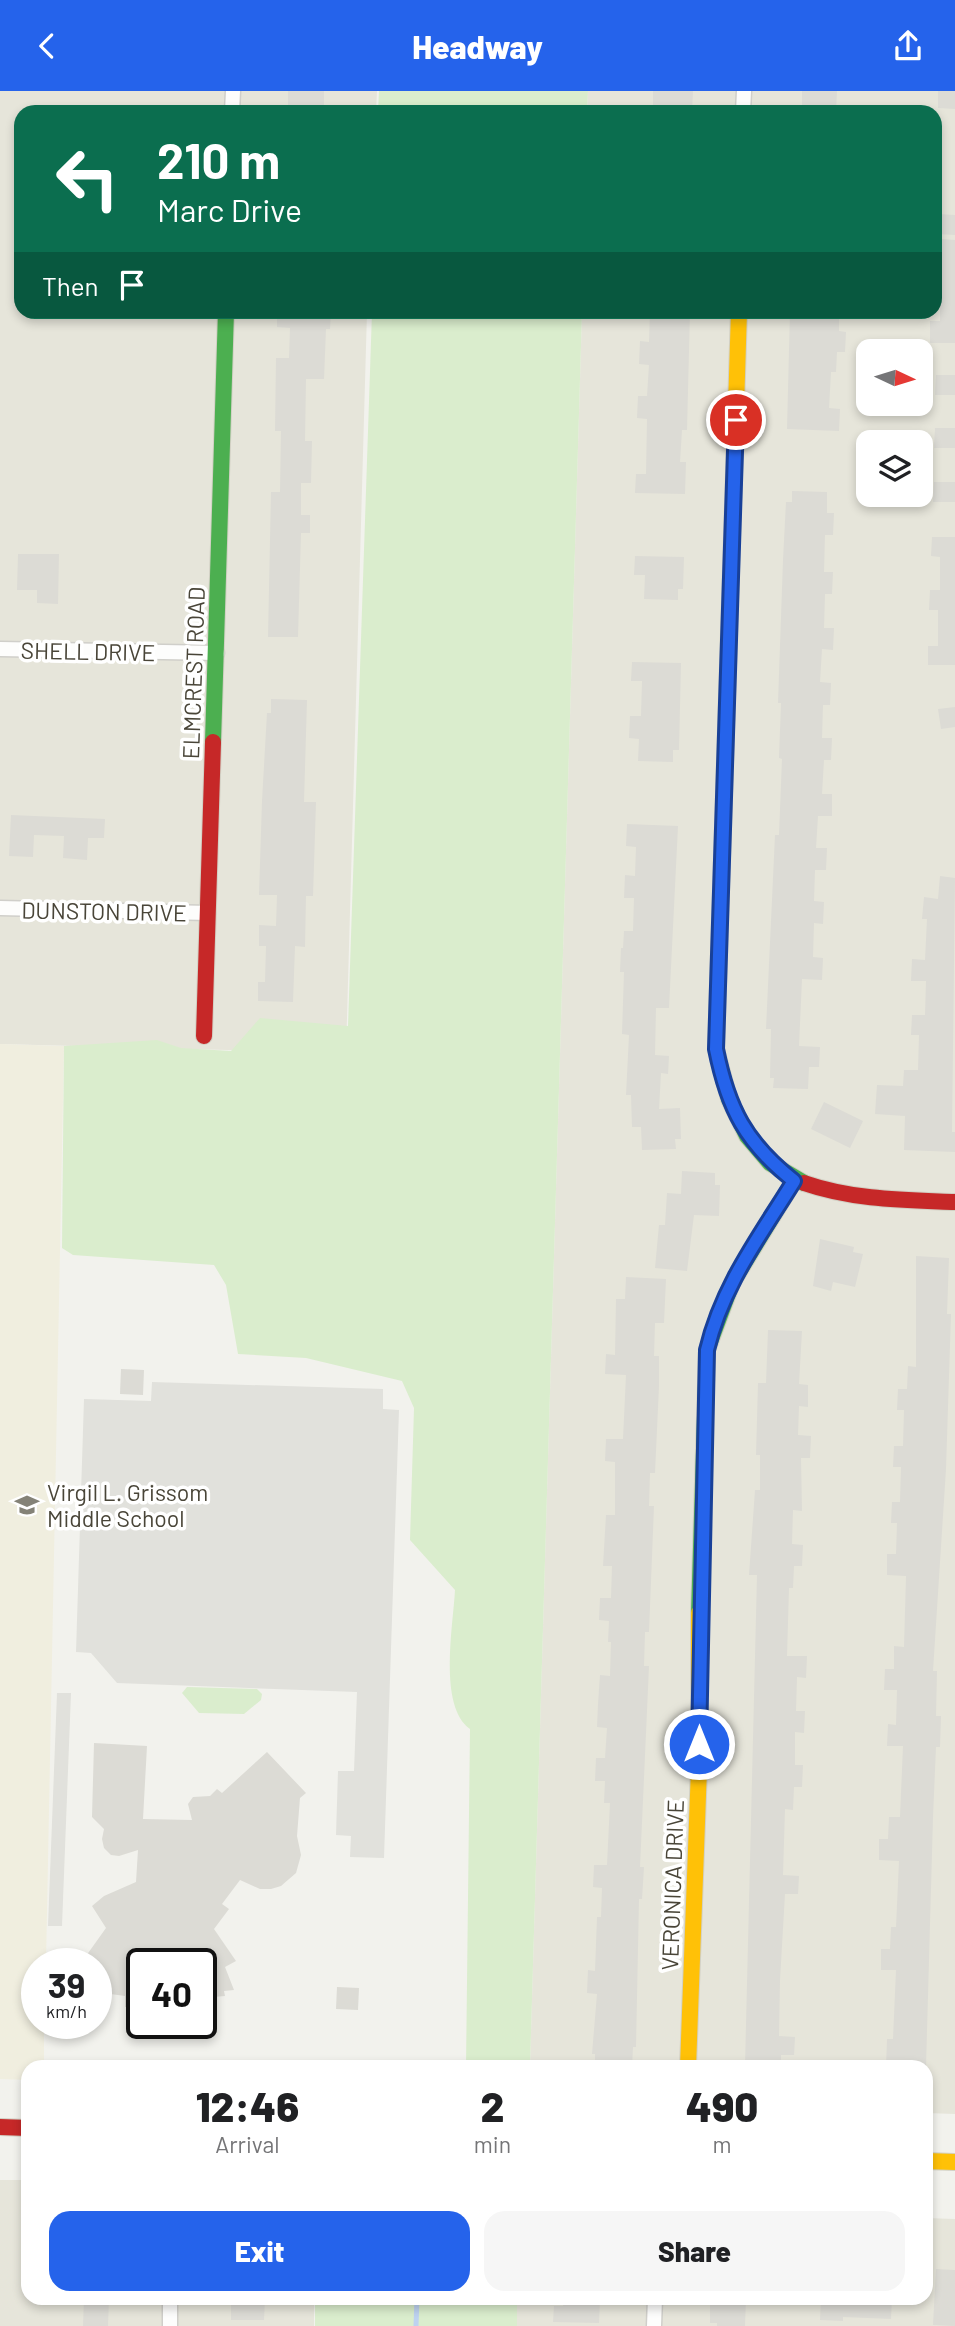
<!DOCTYPE html>
<style>
body{margin:0;font-family:Barlow,sans-serif;background:#f6f6f6;color:#202124;height:100vh;display:flex;flex-direction:column;font-size:26px;white-space:nowrap}
*{box-sizing:border-box;margin:0}
p{font-size:23px;color:#757577}
.icon{flex:none;width:38px;height:38px;fill:none;stroke:currentColor;stroke-width:2;stroke-linecap:round;stroke-linejoin:round}
.map{position:relative;flex:1;overflow:hidden}
.panel{position:absolute;left:21px;top:1969px;width:912px;height:245px;display:flex;flex-direction:column;background:#fff;border-radius:21px;box-shadow:0 4px 10px #0003}
.panel>*{flex:none}
.guide{position:absolute;left:14px;top:14px;width:928px;height:214px;border-radius:21px;box-shadow:0 4px 10px #0003;background:#0b6e4f;color:#fff;overflow:hidden}
.needle{width:46px;rotate:94deg}
.tools{position:absolute;left:856px;top:248px;display:grid;gap:14px}
.tools a{display:grid;place-items:center;width:77px;height:77px;border-radius:14px;background:#fff;box-shadow:0 4px 10px #0003;font-size:35px}
.speed{position:absolute;left:21px;top:1857px;display:flex;gap:14px;font-size:35px;font-weight:700;text-align:center}
.speed>*{display:grid;place-content:center;width:91px;height:91px;border-radius:50%;background:#fff;box-shadow:0 4px 10px #0003;line-height:1}
.speed small{font-size:18px;font-weight:400}
.speed .limit{border:4px solid #111;border-radius:10px;background:#fff;color:#111}
.pin{position:absolute;display:grid;place-items:center;width:60px;height:60px;color:#fff;margin:-30px;border:4px solid #fff;border-radius:50%;box-shadow:0 2px 7px #0007}
.me{position:absolute;width:77px;margin:-38px;rotate:0deg;stroke-linejoin:round;filter:drop-shadow(0 0 5px #0008)}
.turn{display:flex;align-items:center;gap:24px;height:147px;padding:0 28px;font-size:32px}
.turn .icon{width:91px;height:91px;stroke-width:2.5}
.turn b{display:block;font-size:49px;line-height:60px}
.then{display:flex;align-items:center;height:66px;padding:0 28px;background:#0003;gap:14px;font-size:26px}
.eta{display:flex;justify-content:space-evenly;align-items:center;height:119px;text-align:center}
.eta b{font-size:42px;font-weight:800;line-height:49px}
.cta{display:flex;gap:14px;margin-top:auto;padding:14px 28px}
.cta a{flex:1;height:80px;border-radius:21px;background:#2563eb;color:#fff;font-size:28px;font-weight:800;line-height:80px;text-align:center}
.cta a+a{background:#f6f6f6;color:#202124}
header{display:flex;justify-content:space-between;align-items:center;height:91px;padding:0 28px;background:#2563eb;color:#fff;font-size:32px;font-weight:800}
.map>svg:first-child{display:block}
</style>
<header><svg class="icon" aria-label="back" viewBox="0 0 24 24"><path d="M15 5l-7 7 7 7"/></svg>Headway<svg class="icon" aria-label="share" viewBox="0 0 24 24"><path d="M12 15V3M7 8l5-5 5 5M5 13v7h14v-7"/></svg></header>
<div class="map">
<svg width="955" height="2235" viewBox="0 0 955 2235">
<rect width="100%" height="100%" fill="#f2f2ed"/>
<g fill="#e6e5da" fill-rule="evenodd">
<path d="M0 0H377L376 21H21V220L367 221 346 962 0 953Z"/>
<path d="M588 0H955V2023L926 2022V1976H530L582 221 934 220V21H587ZM868 261H920V313H868ZM868 352H920V404H868Z"/>
<path d="M0 2089H28V2207H314V2235H0Z"/>
<path d="M926 2127 955 2128V2235H517V2207H926Z"/>
</g>
<path fill="#f0eedf" d="M0 953 64 955 46 1872H37V1932H44V1976H28V1989L0 1988Z"/>
<g fill="#daedcd">
<path d="M379 0H588L587 21H378Z"/>
<path d="M372 221H582L530 1976H466L470 1638C438 1615 453 1536 455 1499L410 1449 414 1317 402 1290 306 1267 238 1263 226 1194 214 1174 73 1164 62 1157 64 955 157 949 181 957 231 960 260 927 348 935Z"/>
<path d="M187 1596 257 1598 262 1603 261 1609 244 1623 199 1622 182 1602Z"/>
<rect x="315" y="2207" width="202" height="28"/>
</g>
<g fill="#e1e1dc">
<path d="M152 1291 383 1298V1318L399 1319 384 1767 350 1766 351 1745 336 1744 338 1680H354L357 1601 117 1592 91 1562 76 1561 84 1308 151 1310Z"/>
<path d="M57 1602H71L62 1835H48Z"/>
</g>
<g fill="none" stroke-linecap="round" stroke-linejoin="round">
<path stroke="#bdd2f0" stroke-width="5" d="M416 2235 417 2207"/>
</g>
<g fill="#dcdbd5">
<rect x="288" y="0" width="36" height="21"/>
<path d="M653 0H693L692 21H653Z"/>
<path d="M802 0H837L836 21H802Z"/>
<path d="M938 0H955V18L938 17Z"/>
<path d="M938 123 955 124V144L937 143Z"/>
<path d="M942 148 955 149V252H930V230H940V198H934V176L941 177Z"/>
<path d="M277 220H331L330 238H326L324 288H306L305 350H312L311 392H301V424H310V442H301L298 546H268L271 401H280L281 340H275L276 267H289L290 237 277 236Z"/>
<path d="M650 220H690L687 339H682L680 371H686L685 403 635 402 636 383H646L647 328 637 327 638 305H647L649 274 639 273 640 250 649 251Z"/>
<path d="M790 220H839V240L846 241 845 261H837L836 281H831L829 317 840 318 839 340 787 338Z"/>
<path d="M936 284H955V304H935Z"/>
<path d="M935 337H955V357H934Z"/>
<path d="M934 391H955V411H933Z"/>
<path d="M792 400 827 401V422H834L833 444H825L824 481H833L832 503H825L824 537H834L833 559 822 558 820 591 831 592 830 614H823L822 647H832L831 669H824L822 703H832V725H818L816 757H827L826 779H815L814 810 824 811 823 833 814 832 813 866 823 867 822 889 802 888 799 955 820 956 819 976H809L808 998 773 997 774 987H770L771 938H766L775 744H779L782 668 779 667 781 612H778L783 469 786 411H792Z"/>
<path d="M932 446H955V574H928V555H938V519H929L930 499H940V466L931 465Z"/>
<path d="M18 463H59L58 513 37 512V499H17Z"/>
<path d="M635 465 684 466 683 498H678V509L644 508 645 484H634Z"/>
<path d="M632 571 681 572 679 659H673V671L638 670 639 648 629 647 630 625H641L642 590H631Z"/>
<path d="M271 608 307 609 304 711H316L313 805H306L305 856 295 855 293 911 258 910V891H265L266 855H259V834L276 835 277 804H259L262 710 267 622H271Z"/>
<path d="M955 616V636L941 638 938 618Z"/>
<path d="M11 724 105 728 104 747H88L87 769 63 767 64 745 34 744 33 766 9 765Z"/>
<path d="M627 733 678 735 669 917H656L655 964 669 965 668 983 661 982 659 1018 680 1017 681 1048H675L676 1058 642 1059 641 1036H632L631 1004H626L629 944 622 943 624 881H620L621 857H623L624 840H633L634 807H624L625 784 635 785 636 756 626 755Z"/>
<path d="M940 785 955 787 952 1041H955V1061L904 1059 905 1025 875 1023 877 994 903 995 904 979H918L919 944H911L912 924H925L926 890H911L912 868 925 869 927 828H922L924 806 938 808Z"/>
<path d="M824 1011 863 1030 850 1057 811 1038Z"/>
<path d="M682 1080 715 1082V1094H720L719 1125 694 1124 687 1180 655 1177 659 1134H665L667 1102 681 1103Z"/>
<path d="M820 1148 854 1156 853 1161 863 1163 855 1196 833 1191 831 1200 813 1195Z"/>
<path d="M916 1165 949 1167 947 1223H951L946 1378 933 1580H937L936 1625H941L940 1656H936L933 1726 926 1976H886L887 1948H893L896 1879H881V1858H890L891 1836H896L899 1770 879 1769V1748H888L889 1726H900L903 1655H887L888 1633 896 1634 897 1599H884L885 1578H894V1555L904 1556 906 1485 887 1484V1463H896L897 1432H891L892 1411H900L901 1376H893L894 1355H903L904 1319H897L898 1298H907L908 1275 916 1276Z"/>
<path d="M626 1186 666 1188 664 1232H655L654 1265H659V1295L655 1382H650L649 1415H654L649 1541H645L644 1575H649L640 1776H644L642 1808H639L636 1956H633L632 1976H595V1963H592L597 1903 587 1902 588 1879 595 1880 597 1826H601L602 1797 593 1796 594 1774H607L610 1712H604L605 1690H595L596 1667H605L607 1637 597 1636 598 1613 600 1584 610 1585 611 1551H608L609 1530 599 1529 600 1507H611L612 1475H603L606 1424H615V1371L605 1370 606 1348H623L626 1284 605 1283 606 1263 615 1264 616 1208H625Z"/>
<path d="M768 1239 802 1240 799 1293 808 1294V1316L799 1315 798 1344 811 1345 810 1367H801L802 1420 793 1419 792 1453 803 1454 802 1475H794L793 1497H789L787 1565H807L806 1587 797 1586 796 1620H805L804 1642 795 1641V1674H803L802 1696H794L793 1719 785 1718 783 1784 799 1785 798 1803H785L780 1889 779 1945 795 1946 794 1964H781V1976H750L745 1975 757 1484H749L755 1399H760V1364H756L758 1292H766Z"/>
<path d="M121 1278 144 1279 143 1304 120 1303Z"/>
<path d="M94 1652 147 1655 143 1728 192 1729 188 1713 193 1706 210 1705 217 1698 222 1702 267 1661 306 1702 300 1707 297 1745 301 1764 296 1782 281 1795 271 1798H260L240 1789 222 1813 229 1818 214 1838 236 1870 225 1876 234 1899 224 1900 225 1905 201 1907V1872H142V1916H125V1905L96 1901V1872L86 1865 106 1837 92 1815 104 1805 136 1791 138 1759 119 1765 111 1764 104 1757 102 1748 104 1738 92 1726Z"/>
<path d="M337 1896 359 1897 358 1919 336 1918Z"/>
<path d="M936 2178 955 2179V2235L933 2234Z"/>
<path d="M84 2207H109L108 2235H83Z"/>
<path d="M231 2207H265L264 2229H231Z"/>
<path d="M564 2207H600L599 2232 553 2231 554 2215H563Z"/>
<path d="M710 2207H746L745 2235H717V2232H710Z"/>
<path d="M821 2207H892L891 2228 843 2226V2230L820 2229Z"/>
</g>
<g fill="none" stroke-linecap="round" stroke-linejoin="round">
<g stroke="#d0cfca" stroke-width="17">
<g id="street">
<path d="M232 21 233 0"/>
<path d="M743 21 744 0"/>
<path d="M0 558 217 562"/>
<path d="M0 817 208 822"/>
<path d="M170 2235V2207"/>
<path d="M654 2235 655 2207"/>
</g>
</g>
<g stroke="#d2d0c4" stroke-width="18">
<g id="fast">
<path d="M213 651 226 220"/>
<path d="M723 735 716 958 729 1008 747 1045 770 1072 804 1092"/>
<path d="M699 1522 707 1259 732 1192 794 1090"/>
</g>
</g>
<g stroke="#d2d0c4" stroke-width="18">
<g id="slow">
<path d="M723 735 739 220"/>
<path d="M688 1976 699 1677V1522"/>
<path d="M926 2070 955 2071"/>
</g>
</g>
<g stroke="#d2d0c4" stroke-width="18">
<g id="jam">
<path d="M204 945 213 651"/>
<path d="M804 1092C853 1109 904 1109 955 1111"/>
<path d="M0 2036 28 2037"/>
</g>
</g>
<use href="#street" stroke="#fdfdfc" stroke-width="14"/>
<use href="#fast" stroke="#4caf50" stroke-width="16"/>
<use href="#slow" stroke="#ffc107" stroke-width="16"/>
<use href="#jam" stroke="#c62828" stroke-width="16"/>
</g>
<g fill="none" stroke-linecap="round" stroke-linejoin="round">
<g stroke="#184099" stroke-width="18">
<path id="route" d="M699 1653 707 1259C722 1195 760 1145 794 1090 746 1052 728 1018 716 958L736 329"/>
</g>
<use href="#route" stroke="#2563eb" stroke-width="12"/>
</g>
<defs>
<g id="school-bare" transform="scale(1.89)"><path d="M0-5L7-2L0 1L-7-2ZM-4 1L0 2.5L4 1V4Q0 6-4 4Z" fill="#848277" stroke="#fff" stroke-width="2.5" paint-order="stroke"/></g>
</defs>
<g fill-rule="evenodd">
<use href="#school-bare" x="27" y="1414"/>
</g>
<g text-anchor="middle" dominant-baseline="central" stroke-width="7" stroke-linejoin="round" paint-order="stroke">
<g font-size="23" fill="#494538" stroke="#fff">
<text transform="translate(88 560) rotate(1)">SHELL DRIVE</text>
<text transform="translate(193 582) rotate(-88)">ELMCREST ROAD</text>
<text transform="translate(104 820) rotate(1)">DUNSTON DRIVE</text>
<text transform="translate(672 1794) rotate(-88)">VERONICA DRIVE</text>
</g>
<g font-size="23" fill="#494538" stroke="#fff" text-anchor="start">
<text x="47" y="1401">Virgil L. Grissom<tspan x="47" dy="26">Middle School</tspan></text>
</g>
</g>
</svg>
<div class="tools">
<a><svg class="needle" viewBox="-14 -14 28 28"><path d="M0-13l5 13h-10z" fill="#e53935"/><path d="M0 13l5-13h-10z" fill="#757577"/></svg></a>
<a><svg class="icon" aria-label="layers" viewBox="0 0 24 24"><path d="M12 4l9 5-9 5-9-5zM3 14l9 5 9-5"/></svg></a>
</div>
<div class="speed"><div>39<small>km/h</small></div><div class="limit">40</div></div>
<div class="pin" style="left:736px;top:329px;background:#d93025"><svg class="icon" aria-label="arrive" viewBox="0 0 24 24"><path d="M6 21V4h12l-3 4 3 4H6"/></svg></div>
<svg class="me" style="left:699px;top:1653px" viewBox="-20 -20 40 40"><circle r="17" fill="#2563eb" stroke="#fff" stroke-width="3"/><path d="M0-11L8 9 0 5-8 9z" fill="#fff"/></svg>
<div class="guide">
<div class="turn"><svg class="icon" aria-label="left" viewBox="0 0 24 24"><path d="M17 20v-9H6M10 6l-5 5 5 5"/></svg><div><b>210 m</b>Marc Drive</div></div>
<div class="then">Then<svg class="icon" aria-label="arrive" viewBox="0 0 24 24"><path d="M6 21V4h12l-3 4 3 4H6"/></svg></div>
</div>
<section class="panel">
<div class="eta">
<div><b>12:46</b><p>Arrival</p></div>
<div><b>2</b><p>min</p></div>
<div><b>490</b><p>m</p></div>
</div>
<div class="cta"><a>Exit</a><a>Share</a></div>
</section>
</div>
